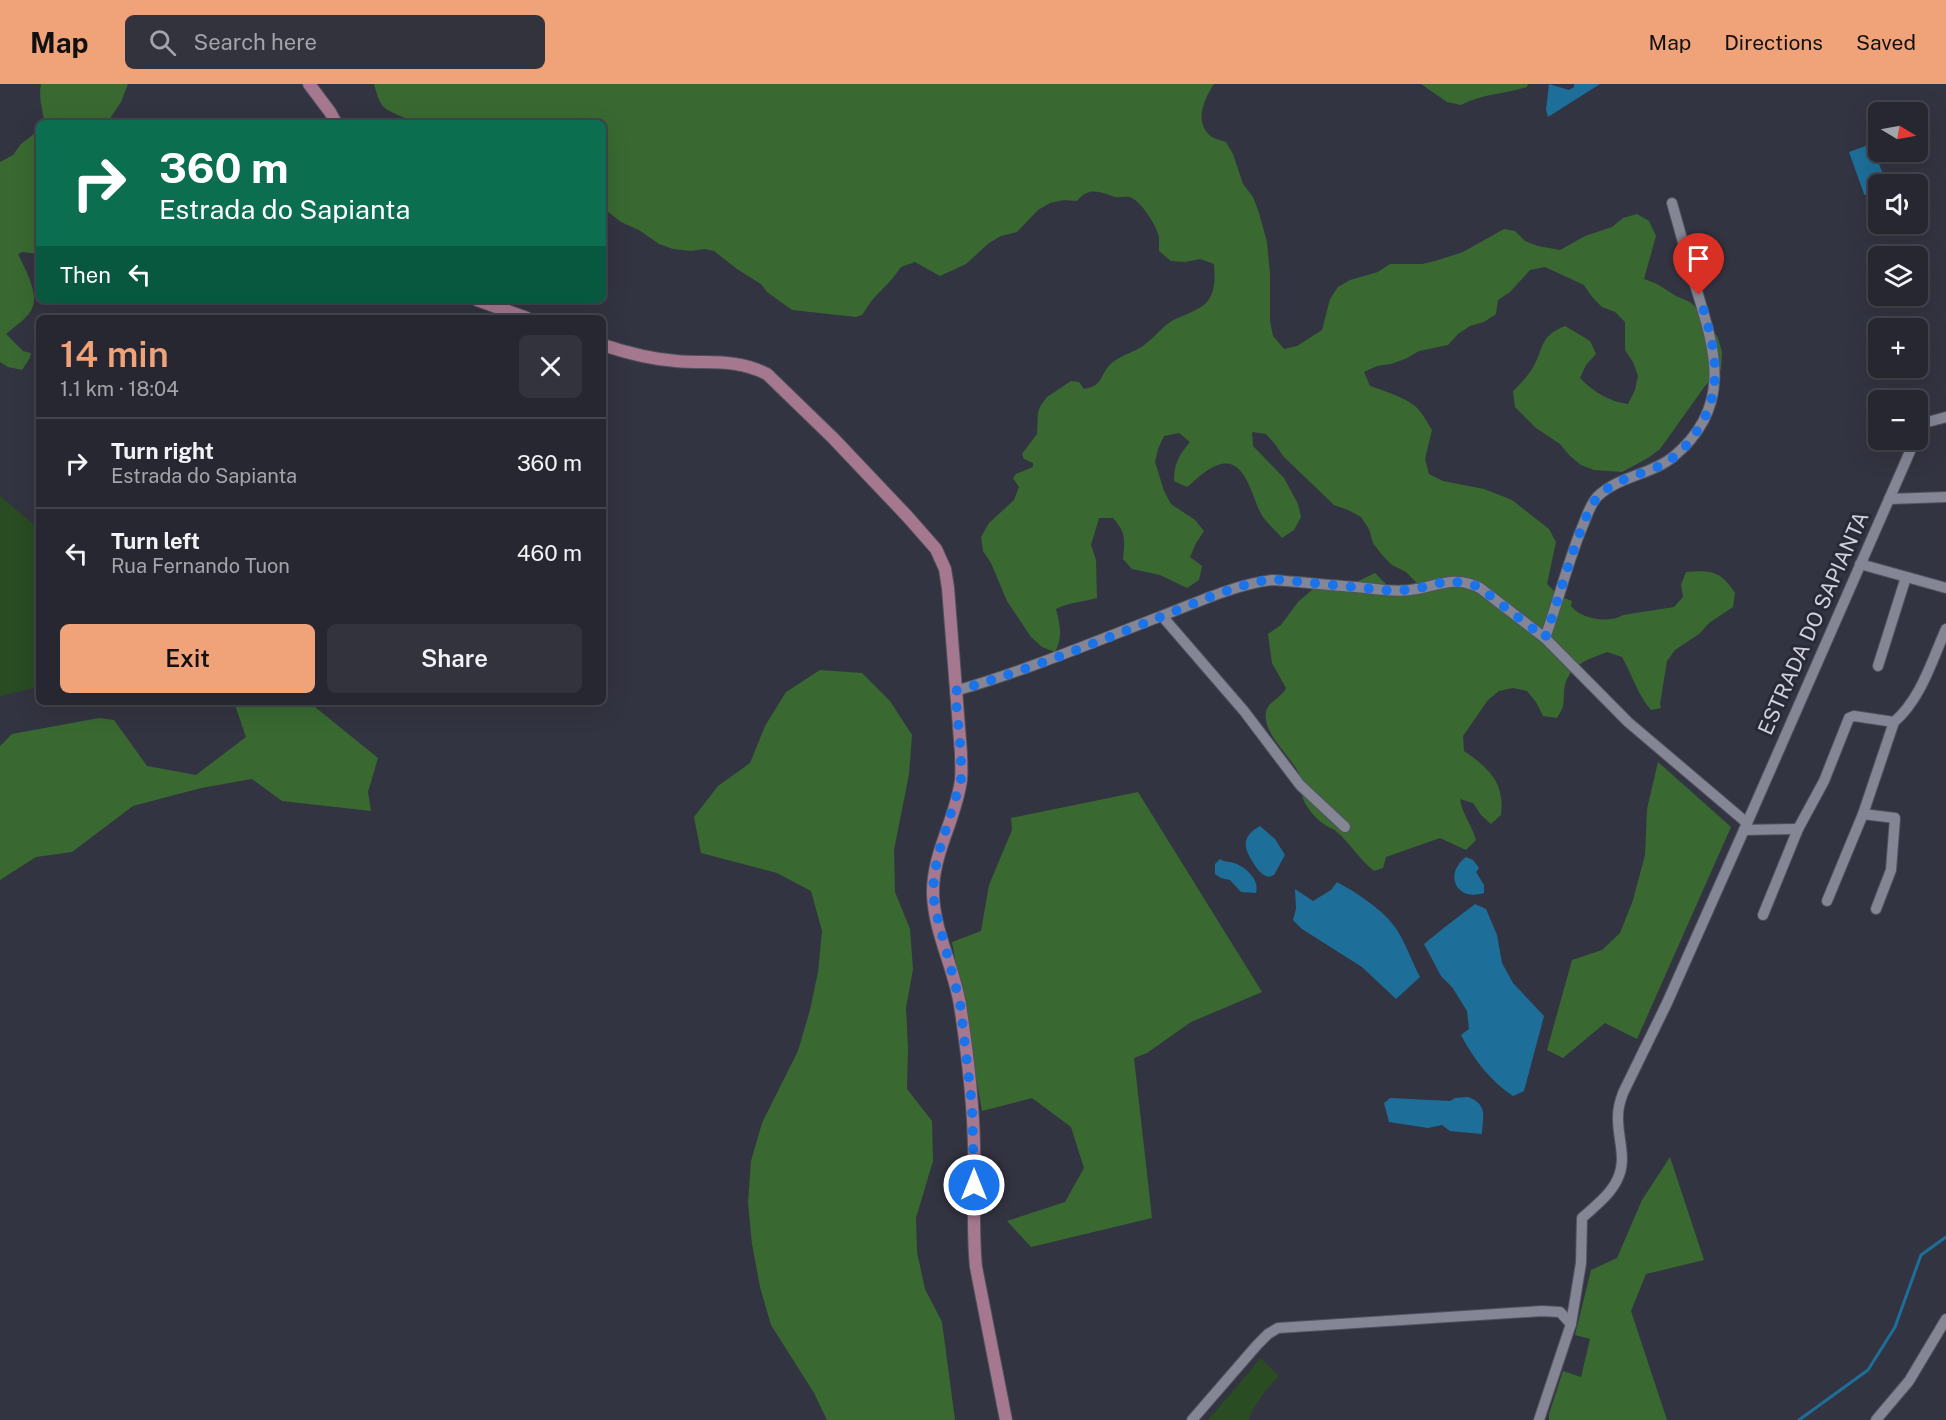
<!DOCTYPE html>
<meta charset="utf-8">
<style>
body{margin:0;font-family:"Public Sans",sans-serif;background:#32333d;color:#f1f3f6;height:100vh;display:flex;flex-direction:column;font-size:22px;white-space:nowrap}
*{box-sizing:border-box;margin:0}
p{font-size:20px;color:#a4a5ab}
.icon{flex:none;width:33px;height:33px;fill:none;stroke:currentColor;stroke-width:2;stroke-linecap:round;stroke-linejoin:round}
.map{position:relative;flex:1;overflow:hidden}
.drawer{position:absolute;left:36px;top:231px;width:570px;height:390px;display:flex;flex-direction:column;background:#262731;border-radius:9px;box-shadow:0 6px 24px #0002,0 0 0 2px #42444d}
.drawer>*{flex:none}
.guide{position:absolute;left:36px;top:36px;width:570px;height:183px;border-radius:9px;box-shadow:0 6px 24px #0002,0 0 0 2px #42444d;background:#0b6e4f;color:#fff;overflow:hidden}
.needle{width:39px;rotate:100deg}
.tools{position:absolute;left:1868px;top:18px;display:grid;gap:12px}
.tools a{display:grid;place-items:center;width:60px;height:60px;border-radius:9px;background:#262731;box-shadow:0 6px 24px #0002,0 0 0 2px #42444d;font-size:30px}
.pin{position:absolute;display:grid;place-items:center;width:51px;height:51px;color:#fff;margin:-62px -26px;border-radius:50% 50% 50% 0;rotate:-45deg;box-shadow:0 0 6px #0007}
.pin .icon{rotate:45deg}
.me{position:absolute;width:66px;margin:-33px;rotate:0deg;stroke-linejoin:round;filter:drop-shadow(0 0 4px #0008)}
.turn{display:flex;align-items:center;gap:21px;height:126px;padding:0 24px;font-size:27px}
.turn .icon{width:78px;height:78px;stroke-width:2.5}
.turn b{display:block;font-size:42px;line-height:51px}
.then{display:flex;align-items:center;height:57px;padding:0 24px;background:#0003;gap:12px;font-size:22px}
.round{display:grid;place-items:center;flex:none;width:63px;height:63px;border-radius:9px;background:#32333d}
.summary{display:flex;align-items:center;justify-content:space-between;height:102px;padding:0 24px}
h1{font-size:36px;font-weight:600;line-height:45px;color:#f0a279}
.action{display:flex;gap:12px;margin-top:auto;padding:12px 24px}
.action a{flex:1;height:69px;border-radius:9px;background:#f0a279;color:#111;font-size:24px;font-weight:600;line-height:69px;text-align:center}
.action a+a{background:#32333d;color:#f1f3f6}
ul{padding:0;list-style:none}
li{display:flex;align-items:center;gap:18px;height:90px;padding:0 24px;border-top:2px solid #42444d}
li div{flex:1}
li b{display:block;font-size:22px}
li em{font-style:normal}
header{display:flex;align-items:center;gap:36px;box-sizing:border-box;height:84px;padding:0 30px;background:#f0a279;color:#111}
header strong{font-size:28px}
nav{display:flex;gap:33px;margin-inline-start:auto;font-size:21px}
.search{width:420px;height:54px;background:#32333d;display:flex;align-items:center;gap:15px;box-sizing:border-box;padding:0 21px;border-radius:9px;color:#a4a5ab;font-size:22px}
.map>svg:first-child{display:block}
</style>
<header>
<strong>Map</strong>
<div class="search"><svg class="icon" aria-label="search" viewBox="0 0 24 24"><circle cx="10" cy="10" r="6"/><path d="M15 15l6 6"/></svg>Search here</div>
<nav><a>Map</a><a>Directions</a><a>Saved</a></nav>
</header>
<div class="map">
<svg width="1946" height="1336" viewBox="0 0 1946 1336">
<rect width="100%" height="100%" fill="#333441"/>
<g fill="#294c23">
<path d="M0 412 39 445V603L0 612Z"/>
<path d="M1261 1274 1279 1292C1266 1306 1255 1318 1249 1336H1208Z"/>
</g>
<g fill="#396931">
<path d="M41 0H128L121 18 107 39H44C43 24 38 15 41 0Z"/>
<path d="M374 0H1214C1204 15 1193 39 1212 53 1216 55 1222 57 1226 58L1233 70 1243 100 1253 113 1259 129 1267 158 1270 190V237L1273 252 1284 265 1297 262 1322 246 1330 215 1338 203 1350 196 1378 188 1390 180H1422L1435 177 1463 168 1504 145 1515 147 1525 157 1538 162 1560 166 1585 152 1612 143 1623 134 1637 130 1649 137 1656 152 1644 195 1657 200 1676 212 1690 218 1700 227 1718 254 1722 268 1721 285 1705 302 1660 365 1648 374 1622 388 1594 386 1581 381 1570 372 1560 360 1536 344 1515 323 1513 307C1520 300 1527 293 1532 285 1545 264 1538 253 1565 242L1590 257 1596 270 1586 281 1580 294C1592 307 1610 318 1628 320L1635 306 1638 292 1633 278 1625 266V238L1615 228 1602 223 1592 213 1584 201 1545 183 1530 186 1510 208 1498 216 1496 230 1484 238 1470 242 1458 250 1448 261 1419 267 1405 275 1391 280 1377 282 1364 288 1370 302C1385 307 1403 313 1415 322 1422 328 1427 338 1432 346L1425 375 1429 390 1443 397 1484 405 1512 416 1549 445 1556 458 1547 500 1559 512 1572 517 1571 522C1581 535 1609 540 1623 531L1674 523 1683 513 1681 501 1686 488C1711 486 1721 487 1735 509L1733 523 1709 539 1699 550 1675 566 1667 577 1660 620 1661 624 1651 626C1638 611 1632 591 1622 573L1607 568C1586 576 1566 582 1564 608 1563 623 1565 621 1557 634L1543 632 1536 618 1527 607 1513 604 1499 607 1488 616 1463 652 1464 667C1489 684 1505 699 1501 731L1491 740 1481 731 1473 719 1460 715C1462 730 1472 741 1476 756L1466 766 1440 754 1386 773 1383 784 1374 787C1359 775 1350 759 1336 747 1332 744 1327 743 1324 740 1317 736 1309 726 1305 719 1299 709 1303 698 1298 688 1290 671 1262 649 1266 628 1267 618 1282 614 1286 604L1272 579 1268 550 1281 541 1298 518 1320 499 1348 502 1375 489 1385 499 1392 512 1406 509 1416 498 1406 488 1392 481 1382 471 1373 459 1369 445 1361 433 1348 426 1334 421 1283 372 1275 360 1266 350 1252 348 1253 362 1284 394 1298 420 1301 433 1294 446 1282 454C1276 447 1268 440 1263 433 1252 417 1247 371 1218 381 1206 385 1197 395 1187 403L1174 397C1174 380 1179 371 1190 358L1179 349 1164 352 1158 365 1155 378 1164 407 1171 420 1195 436 1204 447 1196 459 1190 473 1202 482 1199 496 1187 504 1160 491 1132 485 1123 475C1125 456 1126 448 1113 434H1099L1091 461 1096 476 1097 514C1083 518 1069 518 1056 525 1060 540 1063 554 1055 568L1042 563 1031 553 1007 517 991 479 983 467 981 453 989 439 1014 416 1019 403 1013 394 1016 390 1033 383V379L1024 375 1022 370 1037 350 1038 328 1041 321 1047 313 1071 297 1079 298 1084 305C1105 302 1099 289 1113 278 1123 270 1139 267 1149 257 1159 249 1165 239 1178 234 1185 231 1200 225 1206 219 1216 208 1215 193 1214 180L1200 175 1185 178 1171 177 1159 167C1159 163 1159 158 1159 153 1156 141 1141 116 1129 113 1124 112 1119 114 1115 113 1100 108 1089 102 1077 117L1064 116 1050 119 1038 126 1017 148 1001 152 989 159 966 180 940 192 915 178 901 183 893 194 872 216 862 231 856 233 792 226 767 208 761 200 737 185 714 167 704 165 691 167 673 165 659 160 639 146 621 138 603 124V39H404L405 34C382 24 381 25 374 0Z"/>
<path d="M1421 0H1528L1527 3C1505 10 1482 10 1461 21L1447 18Z"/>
<path d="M39 46V170L22 168 18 170C24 183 38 207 33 222 30 233 15 242 6 250L23 267 31 269 30 274 22 286 8 283 0 278V78L13 71 21 60Z"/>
<path d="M820 586 862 589 890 617 912 651 909 690 894 766 895 808 910 845 913 885 906 924 908 963 907 1005 932 1037 933 1077 916 1134 917 1168 925 1205 942 1238 955 1336H827L814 1309 771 1241 760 1203 752 1160 748 1119 751 1077 762 1039 798 967 810 926 818 888 822 847 811 807 777 789 701 769 694 733 718 702 750 679 765 642 786 608Z"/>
<path d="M234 618H313L315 623 378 674 368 708 371 727 282 717 252 695 201 704 133 722 72 768 36 773 0 796V662L12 650 99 634 114 636 147 682 196 691 246 653Z"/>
<path d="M1658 678 1731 743 1637 955 1605 939 1563 974 1547 966 1572 876 1602 866 1620 849 1633 816 1645 771 1647 725Z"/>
<path d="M1138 708 1262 908 1191 938 1147 969 1134 974 1152 1134 1031 1163 1007 1137 1065 1118 1084 1084 1071 1043 1032 1014 982 1027 952 858 981 847 989 801 1012 746 1011 734Z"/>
<path d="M1670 1073 1704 1176 1646 1190 1631 1227 1667 1336H1549V1330L1563 1287 1581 1293 1590 1255 1575 1251 1591 1186 1617 1174 1642 1116Z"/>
</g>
<g fill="#1d6f9a">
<path d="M1549 0 1569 6 1574 3V0H1600L1548 33 1546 26Z"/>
<path d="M1871 60 1887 100H1878V110L1869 114 1864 110 1849 68Z"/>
<path d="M1260 742 1275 755 1285 771 1274 791 1269 793C1261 791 1258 786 1254 780 1243 763 1241 753 1260 742Z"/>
<path d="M1466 773 1473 776 1479 784 1476 788 1484 801V809C1455 818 1444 789 1466 773Z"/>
<path d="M1220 775C1226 779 1228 777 1234 779 1246 783 1260 796 1256 809L1241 808 1230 796 1221 794 1215 790V780Z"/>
<path d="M1337 798C1357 809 1384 826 1397 846 1406 860 1412 878 1420 893L1396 915 1362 883 1302 845 1293 836 1296 825 1295 805 1313 817 1331 806Z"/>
<path d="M1475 820 1486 825 1497 851 1502 879 1513 899 1544 932 1524 1007 1513 1012C1491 998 1473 974 1461 951L1469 945 1467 927 1452 903 1441 892 1424 860 1445 843Z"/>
<path d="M1468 1013C1488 1021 1483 1031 1482 1050L1450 1047 1442 1041 1428 1044 1389 1038 1384 1019 1390 1014 1450 1017 1455 1014Z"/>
</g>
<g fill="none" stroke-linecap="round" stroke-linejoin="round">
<path stroke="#1d6f9a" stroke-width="3" d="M1799 1336 1868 1286 1895 1243 1921 1171 1946 1153"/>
<g stroke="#51525d" stroke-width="12">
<g id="minor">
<path d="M1917 351 1924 339 1946 333"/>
<path d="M1889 415 1946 413"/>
<path d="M1860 480 1946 504"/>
<path d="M1162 532 1244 627 1300 701 1345 743"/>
<path d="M1545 554C1558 518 1567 481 1581 446 1586 435 1589 422 1597 413 1618 392 1651 391 1673 373 1737 320 1713 261 1693 194 1686 169 1679 144 1672 119"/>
<path d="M1878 582 1906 493"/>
<path d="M955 607C1025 587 1091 559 1159 533 1196 519 1233 501 1272 496 1300 498 1328 501 1356 503 1376 505 1397 509 1417 505 1441 500 1457 492 1480 504L1545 554 1628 638 1747 739"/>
<path d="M1863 730 1895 734 1891 786 1876 825"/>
<path d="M1744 746 1798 745"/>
<path d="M1827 817 1863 730 1894 638"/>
<path d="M1763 831 1798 745 1824 697 1849 634 1854 632 1894 638C1921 615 1932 576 1946 545"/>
<path d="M1192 1336 1257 1261 1268 1250 1278 1244 1542 1227 1560 1228 1571 1240"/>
<path d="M1539 1336 1571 1240 1581 1179 1582 1134C1594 1123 1610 1111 1617 1096 1628 1075 1617 1054 1618 1032 1618 1024 1620 1017 1623 1009L1667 919 1744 746 1915 356"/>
<path d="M1876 1336 1909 1297 1946 1235"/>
</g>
</g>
<g stroke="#51525d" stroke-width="14">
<g id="major">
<path d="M309 0 330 28 336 39"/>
<path d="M477 216 527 234"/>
<path d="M603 261C627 269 650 275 676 277 709 280 735 274 767 290L833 354 907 432 936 465 945 485 948 504 961 669C961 678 962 687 961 696 956 735 932 770 933 810 934 847 954 884 960 921 967 966 973 1014 974 1061 975 1102 972 1143 976 1183L1006 1336"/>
</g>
</g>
<use href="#minor" stroke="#848595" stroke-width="10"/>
<use href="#major" stroke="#a67890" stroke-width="12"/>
</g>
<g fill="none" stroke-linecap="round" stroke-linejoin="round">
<path stroke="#1a73e8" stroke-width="10" stroke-dasharray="0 18" d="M974 1101 972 1021 960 919 936 828 933 811 934 792 938 771 961 696V669L955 607C1026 587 1095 559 1163 532 1199 518 1234 501 1272 495L1393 507 1416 505 1447 497 1472 500 1480 504 1545 554C1558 518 1567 481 1581 446 1586 435 1589 422 1598 413 1614 395 1641 391 1662 381 1678 372 1691 358 1700 342 1726 299 1713 256 1699 211"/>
</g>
<g text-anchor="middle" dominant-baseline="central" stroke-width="6" stroke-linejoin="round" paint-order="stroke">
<g font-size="21" fill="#d0d1da" stroke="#292a37">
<text transform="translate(1813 539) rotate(-66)">ESTRADA DO SAPIANTA</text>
</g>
</g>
</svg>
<div class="tools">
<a><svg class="needle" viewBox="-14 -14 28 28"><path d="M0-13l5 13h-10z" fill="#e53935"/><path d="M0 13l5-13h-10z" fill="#a4a5ab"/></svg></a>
<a><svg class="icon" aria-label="sound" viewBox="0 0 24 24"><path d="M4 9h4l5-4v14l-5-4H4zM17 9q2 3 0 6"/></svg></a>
<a><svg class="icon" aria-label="layers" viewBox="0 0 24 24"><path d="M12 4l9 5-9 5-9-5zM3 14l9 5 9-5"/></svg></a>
<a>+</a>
<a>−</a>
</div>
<div class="pin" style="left:1699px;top:211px;background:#d93025"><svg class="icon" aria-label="arrive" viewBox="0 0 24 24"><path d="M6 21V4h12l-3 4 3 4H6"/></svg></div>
<svg class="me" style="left:974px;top:1101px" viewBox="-20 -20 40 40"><circle r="17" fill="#1a73e8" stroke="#fff" stroke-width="3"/><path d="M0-11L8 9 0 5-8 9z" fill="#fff"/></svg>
<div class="guide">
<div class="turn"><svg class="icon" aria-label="right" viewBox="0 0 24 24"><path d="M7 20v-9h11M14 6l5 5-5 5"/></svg><div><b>360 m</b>Estrada do Sapianta</div></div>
<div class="then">Then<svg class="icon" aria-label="left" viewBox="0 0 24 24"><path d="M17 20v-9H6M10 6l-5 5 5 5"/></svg></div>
</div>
<section class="drawer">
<div class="summary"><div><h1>14 min</h1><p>1.1 km · 18:04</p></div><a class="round"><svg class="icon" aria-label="close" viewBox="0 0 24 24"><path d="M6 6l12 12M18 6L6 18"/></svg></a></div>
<ul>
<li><svg class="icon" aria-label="right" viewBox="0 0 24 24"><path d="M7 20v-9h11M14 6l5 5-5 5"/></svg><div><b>Turn right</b><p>Estrada do Sapianta</p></div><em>360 m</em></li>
<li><svg class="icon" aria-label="left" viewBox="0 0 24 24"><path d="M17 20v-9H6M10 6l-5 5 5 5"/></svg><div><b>Turn left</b><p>Rua Fernando Tuon</p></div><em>460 m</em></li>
</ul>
<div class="action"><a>Exit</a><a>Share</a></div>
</section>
</div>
